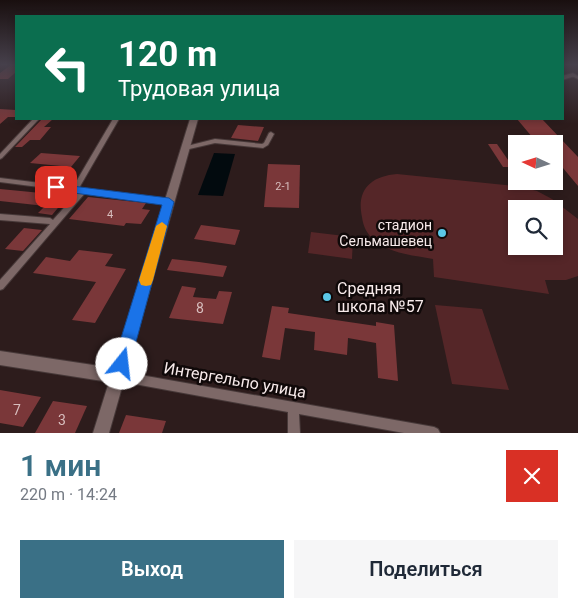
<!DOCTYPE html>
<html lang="ru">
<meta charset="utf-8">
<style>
body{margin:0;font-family:Roboto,sans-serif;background:#f6f6f7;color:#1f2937;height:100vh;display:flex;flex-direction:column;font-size:19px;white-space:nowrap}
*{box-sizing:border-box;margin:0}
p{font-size:16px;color:#747a83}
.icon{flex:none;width:28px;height:28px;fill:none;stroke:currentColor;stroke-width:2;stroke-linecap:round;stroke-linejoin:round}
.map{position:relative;height:433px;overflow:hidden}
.panel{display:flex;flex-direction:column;background:#fff;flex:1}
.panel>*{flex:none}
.banner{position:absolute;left:15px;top:15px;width:549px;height:105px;border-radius:0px;box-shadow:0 2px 8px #0003;background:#0b6e4f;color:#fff;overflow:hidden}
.needle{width:32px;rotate:274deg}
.buttons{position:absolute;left:508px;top:135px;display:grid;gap:10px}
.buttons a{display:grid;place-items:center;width:55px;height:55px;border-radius:0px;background:#fff;box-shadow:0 2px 8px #0003;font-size:25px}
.pin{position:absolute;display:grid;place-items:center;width:42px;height:42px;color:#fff;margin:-21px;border-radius:10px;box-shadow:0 2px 8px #0006}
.me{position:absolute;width:55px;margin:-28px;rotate:16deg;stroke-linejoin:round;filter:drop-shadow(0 0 4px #0008)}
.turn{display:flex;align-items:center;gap:18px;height:105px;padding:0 20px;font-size:22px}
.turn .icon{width:65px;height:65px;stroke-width:2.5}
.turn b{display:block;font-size:35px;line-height:42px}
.round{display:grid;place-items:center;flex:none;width:52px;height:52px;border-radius:0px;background:#f6f6f7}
.headline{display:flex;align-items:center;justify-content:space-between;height:85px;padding:0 20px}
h1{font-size:30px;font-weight:600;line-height:38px;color:#3a7086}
.primary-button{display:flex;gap:10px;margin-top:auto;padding:10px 20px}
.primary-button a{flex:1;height:58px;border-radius:0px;background:#3a7086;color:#fff;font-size:20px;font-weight:600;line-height:58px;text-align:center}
.primary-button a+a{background:#f6f6f7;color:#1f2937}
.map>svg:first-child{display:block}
</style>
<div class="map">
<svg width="578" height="433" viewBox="0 0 578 433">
<rect width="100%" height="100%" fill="#2d1c1c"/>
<g fill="#552628" fill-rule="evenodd">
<path d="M397 174 516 186 537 191 552 199 578 219V276L566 280H545L549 294 434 277 433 259C412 255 391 254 374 240 367 234 363 226 362 217 356 190 371 176 397 174ZM516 209H554V246H516Z"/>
<path d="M311 232 353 237 352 259 308 253Z"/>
<path d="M435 305 482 309 509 390 452 384Z"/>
</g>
<path fill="#020a0e" d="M214 153 235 154 223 196 198 195Z"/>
<g fill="#7a3739">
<path d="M12 64H16V72L8 79H0V73Z"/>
<path d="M0 109 16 110V117H8L0 124Z"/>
<path d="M42 119H53L44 127H51L40 140H30L22 147H15Z"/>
<path d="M517 119H542L578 157V186L563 168 554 167V144H538Z"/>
<path d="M238 125 264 127 258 141 231 138Z"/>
<path d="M488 144H497L513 167H503Z"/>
<path d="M41 153 80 156 71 167 30 163Z"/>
<path d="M268 164 300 165 299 208 264 207Z"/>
<path d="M0 189 31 192 68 196 52 215 38 213 45 206 0 201Z"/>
<path d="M88 197 146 203 142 209 150 210 141 224 126 223 124 226 69 219Z"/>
<path d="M201 225 240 230 235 245 194 239Z"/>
<path d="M24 228 42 230 23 251 5 249Z"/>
<path d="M79 250 113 254 105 266 126 269 95 323 72 320 96 282 33 273 46 257 70 261Z"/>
<path d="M172 259 199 262 227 266 223 277 167 270Z"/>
<path d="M182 286 196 288 193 297 216 299 219 291 232 292 223 324 169 318Z"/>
<path d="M272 306 289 308 288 313 376 326V322L394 325 398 381 378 378 376 343 348 338 347 355 314 350 315 332 285 328 280 360 262 357Z"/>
<path d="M0 390 41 397 23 427 0 423Z"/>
<path d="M53 401 87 406 75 433H35Z"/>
<path d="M126 415 166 421 162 433H119Z"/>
</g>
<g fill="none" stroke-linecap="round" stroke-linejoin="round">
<g stroke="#473939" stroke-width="2">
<g id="street">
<path d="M572 74H574L578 76V79L572 76Z"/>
<path d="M33 119H39L2 158 0 159V154Z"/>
<path d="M113 119H119L79 188 169 200H171L172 202 171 204H169L85 193 3 289 0 290V280L50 224 0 220V214L50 218 53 220 78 192 0 182V178L73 187Z"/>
<path d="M271 132 274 134 268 145 263 148 215 143 185 150 182 148 183 147 215 139 262 144 264 143 269 133Z"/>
<path d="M118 371 434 427 438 429 440 433H404L299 414 300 433H288V412L118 381 114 380 113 376 114 372Z"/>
</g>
</g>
<g stroke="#473939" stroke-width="2">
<g id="secondary">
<path d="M573 73 576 75 575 76 562 80V76Z"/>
<path d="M190 119H198L109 433H93L109 382 0 365V351L113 368Z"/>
</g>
</g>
<use href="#street" fill="#7d6867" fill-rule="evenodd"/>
<use href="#secondary" fill="#7d6867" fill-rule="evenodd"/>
</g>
<linearGradient id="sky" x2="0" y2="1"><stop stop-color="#190f0f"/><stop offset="0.52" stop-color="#46404b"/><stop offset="1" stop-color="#46404b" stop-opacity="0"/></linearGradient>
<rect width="578" height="124" fill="url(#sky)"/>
<path fill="#1a73e8" stroke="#114b97" d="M56 184 169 198 174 202 130 364 127 369 122 372 116 369 113 364 162 205 52 190 51 187Z"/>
<path fill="#f59e0b" d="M162 222 167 226 153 280 151 285 146 286 141 285 139 280 156 226Z"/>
<g fill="#5bc7e7" stroke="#100909" stroke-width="2">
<circle cx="442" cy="233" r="5"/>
<circle cx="327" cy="297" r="5"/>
</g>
<g text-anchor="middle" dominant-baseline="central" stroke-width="5" stroke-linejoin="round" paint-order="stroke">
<g font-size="11" fill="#d8bebe">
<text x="283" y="186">2-1</text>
<text x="110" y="214">4</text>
</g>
<g font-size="14" fill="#f8ebeb" stroke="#100909" text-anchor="end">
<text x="432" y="225">стадион<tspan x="432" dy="16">Сельмашевец</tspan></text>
</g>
<g font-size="14" fill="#d8bebe">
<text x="200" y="308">8</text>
<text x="17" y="410">7</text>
<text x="62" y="420">3</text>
</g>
<g font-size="16" fill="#f8ebeb" stroke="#100909" text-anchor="start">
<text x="337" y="288">Средняя<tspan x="337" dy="18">школа №57</tspan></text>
</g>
<g font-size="16" fill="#f8ebeb" stroke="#100909">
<text transform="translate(235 380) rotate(10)">Интергельпо улица</text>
</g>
</g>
</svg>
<div class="buttons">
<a><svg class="needle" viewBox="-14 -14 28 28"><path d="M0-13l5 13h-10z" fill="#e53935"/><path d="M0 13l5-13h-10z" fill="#747a83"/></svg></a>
<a><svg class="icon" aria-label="search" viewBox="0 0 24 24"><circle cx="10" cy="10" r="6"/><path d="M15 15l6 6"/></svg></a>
</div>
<div class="pin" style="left:56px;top:187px;background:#d93025"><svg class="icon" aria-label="arrive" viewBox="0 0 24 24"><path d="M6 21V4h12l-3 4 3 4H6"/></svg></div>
<svg class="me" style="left:122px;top:364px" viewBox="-20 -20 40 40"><circle r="19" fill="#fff"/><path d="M0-13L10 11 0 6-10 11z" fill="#1a73e8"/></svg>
<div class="banner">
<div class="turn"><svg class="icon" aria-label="left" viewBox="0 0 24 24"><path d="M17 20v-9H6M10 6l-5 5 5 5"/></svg><div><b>120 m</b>Трудовая улица</div></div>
</div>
</div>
<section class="panel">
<div class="headline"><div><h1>1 мин</h1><p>220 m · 14:24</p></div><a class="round" style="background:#d93025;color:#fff"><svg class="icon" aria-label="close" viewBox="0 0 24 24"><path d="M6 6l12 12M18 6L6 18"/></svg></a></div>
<div class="primary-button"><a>Выход</a><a>Поделиться</a></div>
</section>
